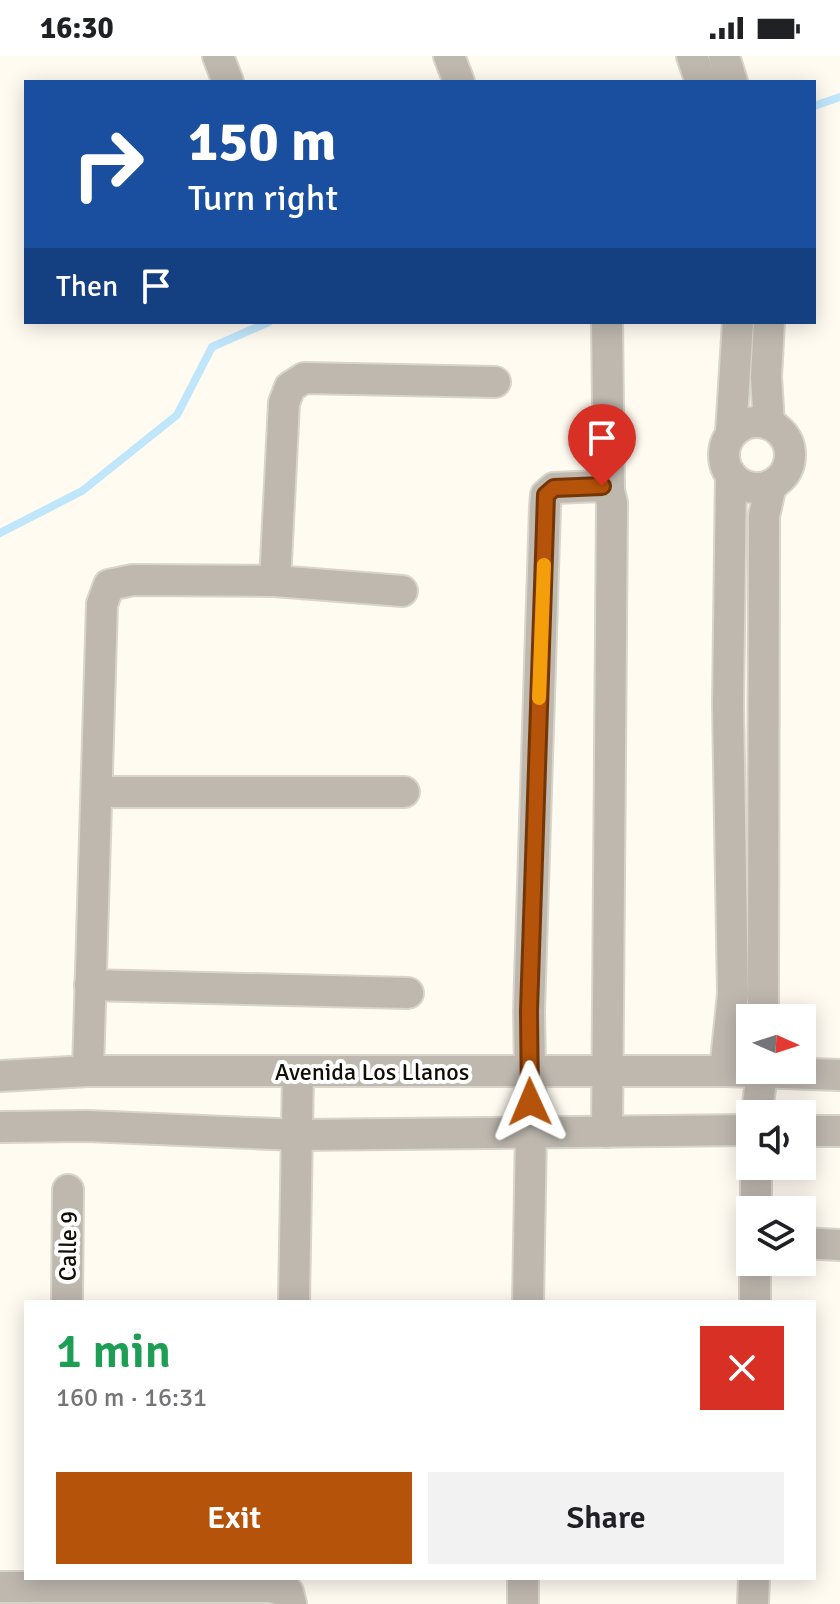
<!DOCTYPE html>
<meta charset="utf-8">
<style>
body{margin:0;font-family:Signika,sans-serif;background:#f2f2f2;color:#202124;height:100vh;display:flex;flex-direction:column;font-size:30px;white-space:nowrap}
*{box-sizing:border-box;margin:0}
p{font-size:26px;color:#757577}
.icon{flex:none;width:44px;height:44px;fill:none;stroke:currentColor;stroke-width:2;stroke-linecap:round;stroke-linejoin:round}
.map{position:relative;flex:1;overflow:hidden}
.sheet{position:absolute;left:24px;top:1244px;width:792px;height:280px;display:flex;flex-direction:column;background:#fff;border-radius:0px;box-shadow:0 4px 20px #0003}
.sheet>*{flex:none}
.hud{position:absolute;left:24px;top:24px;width:792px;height:244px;border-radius:0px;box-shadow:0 4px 20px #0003;background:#1a4fa0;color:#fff;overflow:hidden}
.needle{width:52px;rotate:93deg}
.buttons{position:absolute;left:736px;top:948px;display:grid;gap:16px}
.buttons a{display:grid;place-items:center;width:80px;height:80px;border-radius:0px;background:#fff;box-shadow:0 4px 20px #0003;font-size:40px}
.pin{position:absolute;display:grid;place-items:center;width:68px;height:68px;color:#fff;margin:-82px -34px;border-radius:50% 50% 50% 0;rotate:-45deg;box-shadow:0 0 8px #0007}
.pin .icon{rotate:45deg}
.me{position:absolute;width:88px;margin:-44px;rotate:359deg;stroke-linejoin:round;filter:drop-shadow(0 0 6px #0008)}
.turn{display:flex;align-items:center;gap:28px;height:168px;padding:0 32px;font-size:36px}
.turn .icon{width:104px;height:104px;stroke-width:2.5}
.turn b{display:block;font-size:56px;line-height:68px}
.then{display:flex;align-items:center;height:76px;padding:0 32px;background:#0003;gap:16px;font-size:30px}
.round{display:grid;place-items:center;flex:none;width:84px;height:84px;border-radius:0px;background:#f2f2f2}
.headline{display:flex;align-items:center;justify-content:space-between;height:136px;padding:0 32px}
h1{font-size:48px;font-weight:600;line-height:60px;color:#1e9e55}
.cta{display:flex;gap:16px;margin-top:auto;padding:16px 32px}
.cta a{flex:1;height:92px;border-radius:0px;background:#b45309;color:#fff;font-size:32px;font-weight:600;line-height:92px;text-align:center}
.cta a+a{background:#f2f2f2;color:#202124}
.status{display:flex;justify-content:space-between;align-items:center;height:56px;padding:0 40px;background:#fff;direction:ltr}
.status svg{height:22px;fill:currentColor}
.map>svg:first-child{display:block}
</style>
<div class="status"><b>16:30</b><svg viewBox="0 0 49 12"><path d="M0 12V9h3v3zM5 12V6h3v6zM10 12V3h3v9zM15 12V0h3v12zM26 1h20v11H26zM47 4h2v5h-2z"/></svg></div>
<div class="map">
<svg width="840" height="1548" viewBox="0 0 840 1548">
<rect width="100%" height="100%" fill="#fffbf1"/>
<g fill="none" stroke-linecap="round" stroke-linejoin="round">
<g stroke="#c0e6fb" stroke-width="8">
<path d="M814 50 840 41"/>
<path d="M0 477 82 435 177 359 212 291 269 266"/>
</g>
<g stroke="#d9d5cb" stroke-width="34">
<g id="minor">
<path d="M218 0 228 26"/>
<path d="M449 0 459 26"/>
<path d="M692 0 701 26"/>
<path d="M724 0 732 26"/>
<path d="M607 266 609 435"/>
<circle cx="757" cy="399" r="33"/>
<path d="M769 368 766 321 769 266"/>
<path d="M731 377 738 266"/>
<path d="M275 525 402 535"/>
<path d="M97 736H404"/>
<path d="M90 929 408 937"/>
<path d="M763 962 764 460 771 429"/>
<path d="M88 1015 102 548 109 529 133 524 275 525 284 347 290 331 304 322 495 326"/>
<path d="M725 1015 733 938 728 649 731 419"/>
<path d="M0 1020 88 1015H725L840 1019"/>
<path d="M757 1058 762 1014"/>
<path d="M0 1071 87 1070 298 1079 750 1074"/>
<path d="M802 1075H840"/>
<path d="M756 1154V1110"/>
<path d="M802 1187 840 1189"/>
<path d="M67 1246 68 1134"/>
<path d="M294 1246 298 1016"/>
<path d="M528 1246 531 1076 529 955 545 451 546 439 554 432 602 430 609 435 612 447 607 1076"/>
<path d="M755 1246V1206"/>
<path d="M0 1531H271L288 1536 291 1548"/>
<path d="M523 1548V1522"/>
<path d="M753 1548 754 1522"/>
</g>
</g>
<use href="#minor" stroke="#beb8af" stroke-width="30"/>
</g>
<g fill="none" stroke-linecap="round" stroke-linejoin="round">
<g stroke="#753606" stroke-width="20">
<path id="route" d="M530 1046 529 955 546 439 554 432 602 430"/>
</g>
<use href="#route" stroke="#b45309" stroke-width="14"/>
<path stroke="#f59e0b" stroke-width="14" d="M539 642 544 509"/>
</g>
<g text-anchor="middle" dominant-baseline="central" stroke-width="8" stroke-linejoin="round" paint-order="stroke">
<g font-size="24" fill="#110e06" stroke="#fff">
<text x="372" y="1016">Avenida Los Llanos</text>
<text transform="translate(68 1190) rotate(-89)">Calle 9</text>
</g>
</g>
</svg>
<div class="buttons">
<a><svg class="needle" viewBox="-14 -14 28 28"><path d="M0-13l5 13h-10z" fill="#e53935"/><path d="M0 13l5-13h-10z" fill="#757577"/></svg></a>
<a><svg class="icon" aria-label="sound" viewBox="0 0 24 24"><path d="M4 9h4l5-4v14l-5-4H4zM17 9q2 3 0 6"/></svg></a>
<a><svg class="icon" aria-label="layers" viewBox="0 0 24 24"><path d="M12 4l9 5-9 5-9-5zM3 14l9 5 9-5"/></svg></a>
</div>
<div class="pin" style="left:602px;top:430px;background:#d93025"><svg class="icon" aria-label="arrive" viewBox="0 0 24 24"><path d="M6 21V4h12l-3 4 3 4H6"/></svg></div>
<svg class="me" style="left:530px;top:1046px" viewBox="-20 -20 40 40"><path d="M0-17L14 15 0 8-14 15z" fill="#b45309" stroke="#fff" stroke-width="4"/></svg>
<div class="hud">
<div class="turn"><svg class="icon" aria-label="right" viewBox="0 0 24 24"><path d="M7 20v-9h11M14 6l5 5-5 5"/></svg><div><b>150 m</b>Turn right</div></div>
<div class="then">Then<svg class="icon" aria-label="arrive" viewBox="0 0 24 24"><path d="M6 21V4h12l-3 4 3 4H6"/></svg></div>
</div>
<section class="sheet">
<div class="headline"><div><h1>1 min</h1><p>160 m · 16:31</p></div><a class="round" style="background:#d93025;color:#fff"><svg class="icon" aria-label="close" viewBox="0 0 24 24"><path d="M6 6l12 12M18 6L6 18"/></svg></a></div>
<div class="cta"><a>Exit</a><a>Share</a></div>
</section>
</div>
